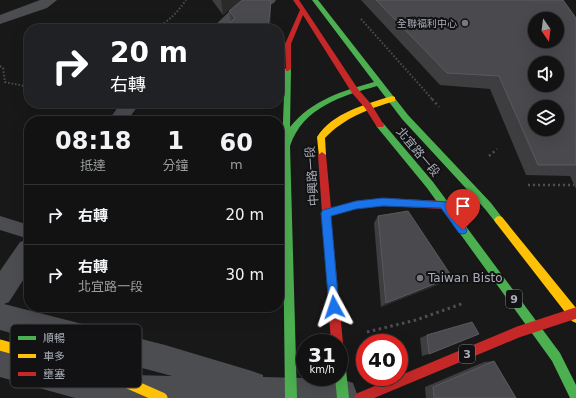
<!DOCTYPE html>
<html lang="zh-TW">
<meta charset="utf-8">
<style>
body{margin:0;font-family:"DejaVu Sans","Noto Sans TC",sans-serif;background:#1b1b1b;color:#f1f3f6;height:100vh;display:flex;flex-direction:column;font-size:15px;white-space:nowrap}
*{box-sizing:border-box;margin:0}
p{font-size:13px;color:#9c9e9f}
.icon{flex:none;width:22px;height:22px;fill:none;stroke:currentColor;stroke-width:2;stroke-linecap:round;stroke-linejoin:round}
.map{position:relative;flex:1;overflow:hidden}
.details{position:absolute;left:24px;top:116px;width:260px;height:196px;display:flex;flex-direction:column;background:#121212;border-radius:16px;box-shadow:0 4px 16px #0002,0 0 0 1px #313232}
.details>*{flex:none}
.guide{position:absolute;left:24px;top:24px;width:260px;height:84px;border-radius:16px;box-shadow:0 4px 16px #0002,0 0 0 1px #313232;background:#202124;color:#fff;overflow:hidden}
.needle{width:26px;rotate:166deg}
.buttons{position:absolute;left:528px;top:12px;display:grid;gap:8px}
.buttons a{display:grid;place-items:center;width:36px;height:36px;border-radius:50%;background:#121212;box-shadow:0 4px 16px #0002,0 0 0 1px #313232;font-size:20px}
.speed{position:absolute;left:296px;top:334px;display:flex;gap:8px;font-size:20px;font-weight:700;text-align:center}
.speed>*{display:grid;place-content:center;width:52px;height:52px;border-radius:50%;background:#121212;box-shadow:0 4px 16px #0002,0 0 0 1px #313232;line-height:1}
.speed small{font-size:10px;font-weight:400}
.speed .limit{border:6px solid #d22;background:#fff;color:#111}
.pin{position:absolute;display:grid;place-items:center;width:34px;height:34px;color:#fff;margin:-41px -17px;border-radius:50% 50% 50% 0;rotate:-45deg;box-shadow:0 0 4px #0007}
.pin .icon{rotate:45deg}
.me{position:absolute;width:44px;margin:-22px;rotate:355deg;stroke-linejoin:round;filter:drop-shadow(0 0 3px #0008)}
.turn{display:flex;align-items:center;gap:14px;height:84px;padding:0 20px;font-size:18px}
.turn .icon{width:52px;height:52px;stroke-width:2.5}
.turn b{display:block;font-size:28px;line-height:34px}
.eta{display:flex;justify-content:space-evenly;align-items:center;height:68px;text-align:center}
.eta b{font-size:24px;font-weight:600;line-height:28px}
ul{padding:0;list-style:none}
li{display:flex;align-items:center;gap:12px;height:60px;padding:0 20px;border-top:1px solid #313232}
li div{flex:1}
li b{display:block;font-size:15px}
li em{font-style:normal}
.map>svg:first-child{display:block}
</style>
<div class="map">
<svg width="576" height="398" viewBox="0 0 576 398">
<rect width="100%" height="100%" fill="#181818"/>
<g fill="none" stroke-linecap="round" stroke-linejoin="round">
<g stroke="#4e4f52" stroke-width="2" stroke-dasharray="1.5 2" stroke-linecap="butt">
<path d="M361 19 433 100"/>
<path d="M47 27 82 25 92 29"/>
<path d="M155 29C169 21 177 13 186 0"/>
<path d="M0 66 3 68 5 82 29 87"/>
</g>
<g stroke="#4e4f52" stroke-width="2.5" stroke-dasharray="2 3" stroke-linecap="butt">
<path d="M432 99 439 107"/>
<path d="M489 156 497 149"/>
<path d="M528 185H574"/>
</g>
<path stroke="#4e4f52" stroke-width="3" stroke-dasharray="2.5 3.5" stroke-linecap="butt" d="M367 332 416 320 464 303"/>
<path fill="#4c4d51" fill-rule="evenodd" d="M0 216 29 225V239L0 230Z"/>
<g fill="#4c4d51" fill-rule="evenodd">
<path d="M40 0H57L47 8 0 24V15Z"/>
<path d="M256 0H276L274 3 242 15 227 29H211L232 9Z"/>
<path d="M121 103H140L127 121H108Z"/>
<path d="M29 239V271L9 302 4 304 165 345 252 371 263 375V377L342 379 353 383 357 394 355 398H75L0 377V349L97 374 172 376 0 330V271L20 242Z"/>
</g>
<g fill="#4caf50" fill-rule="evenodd">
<path d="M312 0H318L408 115 491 203 504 220 502 223 499 224 496 223 485 209 402 119 377 86C342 96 303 107 290 146L297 398H285L282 147 285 69 288 67 291 69 290 127C312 100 342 91 374 82Z"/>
<path d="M380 122 383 123 433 182 560 353 576 385V398H570L552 361 427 188 377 127 376 125 377 123Z"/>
<path d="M339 354 343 356 345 360 349 398H337L335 377H339Z"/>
</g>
<g fill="#ffc107" fill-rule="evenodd">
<path d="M392 96 395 97V101C368 109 344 118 325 138L326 155 322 158 319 157 317 137C332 113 366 104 392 96Z"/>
<path d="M499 216 502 217 576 308V323L572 321 496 223 494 220 496 217Z"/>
</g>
<g fill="#c62828" fill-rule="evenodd">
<path d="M293 0H299L358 89 371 104 384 125 383 127H377L365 108 352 93 303 15 291 44V69L288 71H286L285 44 300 10Z"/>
<path d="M322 152 326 155 331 208 356 201 383 198 444 201 447 202 449 205 447 208 444 209 383 206 356 209 331 216 343 343 339 348V343H331L318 155Z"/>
</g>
<path stroke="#ffc107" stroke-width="11" d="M0 345 112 376 162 398"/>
<path stroke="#c62828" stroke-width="11" d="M360 398 518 332 576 313"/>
</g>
<g fill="#3e3e41">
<path d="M212 0H270L271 17 231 22 229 11 234 7 231 8 223 15Z"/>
<path d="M361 0H563L576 18V189L570 176 526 175 490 89 440 85Z"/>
<path d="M378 216 445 282 381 307 374 223Z"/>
<path d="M427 335 429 354 422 356 420 338Z"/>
<path d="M494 361 516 398H426L425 387 484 362Z"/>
</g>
<g fill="#2a2a2b">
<path d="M221 0H252L231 8 223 15Z"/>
<path d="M271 2V17L270 29H268Z"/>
<path d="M452 277 445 282 381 307 386 303Z"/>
</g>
<g fill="#4a4a4e" stroke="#595a5e" fill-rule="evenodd">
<path d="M243 0H270L271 2 268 29H224L235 18 229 11 241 1Z"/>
<path d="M376 0H563L576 18V165H538L499 76 447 73ZM535 19H557V41H535ZM535 63H557V85H535ZM535 107H557V129H535Z"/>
<path d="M408 211 452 277 386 303 378 216Z"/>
<path d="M472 322 479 334 429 354 427 335Z"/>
<path d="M494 361 516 398H434L433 387Z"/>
</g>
<path fill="#1a73e8" stroke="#114b97" d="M383 198 447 202 467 230 466 233 463 234 459 233 441 208 383 206 356 209 331 216 339 307 338 311 334 312 330 311 329 307 321 213 323 210 356 201Z"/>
<g fill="#777980" stroke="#121214" stroke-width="1.5">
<circle cx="465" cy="23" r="4"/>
<circle cx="420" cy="278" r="4"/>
</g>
<g text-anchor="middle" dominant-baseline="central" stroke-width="4" stroke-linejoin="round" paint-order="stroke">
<g font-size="10" fill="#aaadb8" stroke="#121214" text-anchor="end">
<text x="457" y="23">全聯福利中心</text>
</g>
<g fill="#121214" stroke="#7c7e87" stroke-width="1">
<rect x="506" y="290" width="16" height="18" rx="3"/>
<rect x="459" y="345" width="16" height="18" rx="3"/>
</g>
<g font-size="11" font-weight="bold" fill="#aaadb8">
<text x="514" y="299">9</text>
<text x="467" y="354">3</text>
</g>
<g font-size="12" fill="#aaadb8" stroke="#121214">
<text transform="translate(418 152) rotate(50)">北宜路一段</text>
<text transform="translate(312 176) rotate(-94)">中興路一段</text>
</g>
<g font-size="12" fill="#aaadb8" stroke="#121214" text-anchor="start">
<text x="428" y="278">Taiwan Bisto</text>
</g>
</g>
<rect x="10" y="324" width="132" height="64" rx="6" fill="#121214" stroke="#404045" stroke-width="1"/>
<rect x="18" y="336" width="18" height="4" fill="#4caf50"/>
<rect x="18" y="354" width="18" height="4" fill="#ffc107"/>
<rect x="18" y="372" width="18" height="4" fill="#c62828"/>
<g font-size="11" fill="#aaadb8">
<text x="43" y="342">順暢</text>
<text x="43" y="360">車多</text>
<text x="43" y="378">壅塞</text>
</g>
</svg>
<div class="buttons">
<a><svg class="needle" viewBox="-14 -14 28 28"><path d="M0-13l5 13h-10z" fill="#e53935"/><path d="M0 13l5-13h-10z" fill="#9c9e9f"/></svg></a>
<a><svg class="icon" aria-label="sound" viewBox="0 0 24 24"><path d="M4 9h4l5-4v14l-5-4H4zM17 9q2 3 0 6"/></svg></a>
<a><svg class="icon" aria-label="layers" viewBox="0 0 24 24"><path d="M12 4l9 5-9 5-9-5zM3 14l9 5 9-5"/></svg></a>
</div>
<div class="speed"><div>31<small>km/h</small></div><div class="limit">40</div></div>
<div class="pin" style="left:463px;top:230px;background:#d93025"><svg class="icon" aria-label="arrive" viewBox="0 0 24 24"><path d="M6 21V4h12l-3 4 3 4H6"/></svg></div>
<svg class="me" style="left:334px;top:307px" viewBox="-20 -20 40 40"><path d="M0-17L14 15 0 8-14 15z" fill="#1a73e8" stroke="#fff" stroke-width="4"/></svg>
<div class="guide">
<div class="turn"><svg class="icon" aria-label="right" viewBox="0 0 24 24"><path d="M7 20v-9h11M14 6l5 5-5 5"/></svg><div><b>20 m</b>右轉</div></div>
</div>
<section class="details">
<div class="eta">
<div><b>08:18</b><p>抵達</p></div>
<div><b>1</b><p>分鐘</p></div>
<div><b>60</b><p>m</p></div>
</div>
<ul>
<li><svg class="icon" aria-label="right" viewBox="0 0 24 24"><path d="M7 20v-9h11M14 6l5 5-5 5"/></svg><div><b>右轉</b></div><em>20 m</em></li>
<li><svg class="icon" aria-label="right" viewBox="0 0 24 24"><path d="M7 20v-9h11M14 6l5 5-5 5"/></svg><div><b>右轉</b><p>北宜路一段</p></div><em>30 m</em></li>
</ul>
</section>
</div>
